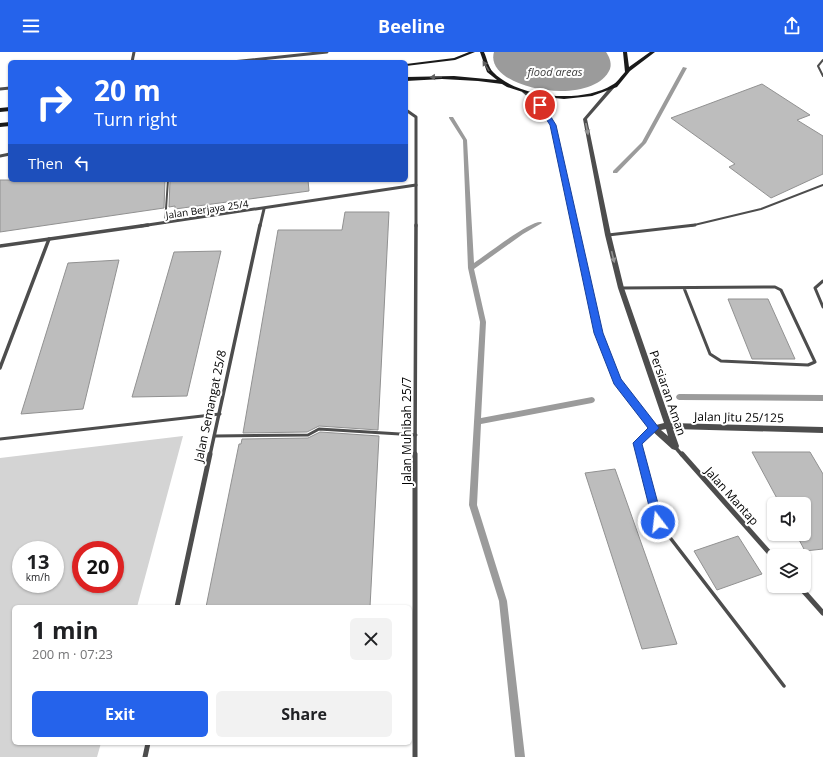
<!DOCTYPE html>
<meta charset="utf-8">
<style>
body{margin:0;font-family:"Open Sans",sans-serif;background:#f2f2f2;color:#202124;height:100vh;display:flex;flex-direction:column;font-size:15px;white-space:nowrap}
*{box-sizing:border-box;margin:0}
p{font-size:13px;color:#757577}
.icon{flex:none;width:22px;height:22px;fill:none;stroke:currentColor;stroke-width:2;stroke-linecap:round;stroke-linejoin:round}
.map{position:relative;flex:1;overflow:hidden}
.side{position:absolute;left:12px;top:553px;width:400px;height:140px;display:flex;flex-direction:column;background:#fff;border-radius:6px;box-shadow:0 1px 3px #0004}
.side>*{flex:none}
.top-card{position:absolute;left:8px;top:8px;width:400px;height:122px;border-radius:6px;box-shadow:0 1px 3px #0004;background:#2563eb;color:#fff;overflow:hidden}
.fabs{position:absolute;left:767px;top:445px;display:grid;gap:8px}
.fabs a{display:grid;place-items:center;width:44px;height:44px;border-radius:6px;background:#fff;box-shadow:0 1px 3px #0004;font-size:20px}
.speed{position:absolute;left:12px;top:489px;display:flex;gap:8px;font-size:20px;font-weight:700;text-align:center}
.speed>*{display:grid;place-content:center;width:52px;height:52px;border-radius:50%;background:#fff;box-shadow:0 1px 3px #0004;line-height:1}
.speed small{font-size:10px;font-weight:400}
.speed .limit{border:6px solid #d22;background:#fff;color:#111}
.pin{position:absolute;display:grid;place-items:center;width:34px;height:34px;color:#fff;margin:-17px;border:2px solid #fff;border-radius:50%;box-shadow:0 1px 4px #0007}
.me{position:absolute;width:44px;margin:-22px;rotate:345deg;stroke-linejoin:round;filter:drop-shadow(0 0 3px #0008)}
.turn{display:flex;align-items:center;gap:14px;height:84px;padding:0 20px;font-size:18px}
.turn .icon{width:52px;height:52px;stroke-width:2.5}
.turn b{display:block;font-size:28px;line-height:34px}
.then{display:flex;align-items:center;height:38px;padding:0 20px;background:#0003;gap:8px;font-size:15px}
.round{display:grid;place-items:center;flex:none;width:42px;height:42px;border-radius:6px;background:#f2f2f2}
.head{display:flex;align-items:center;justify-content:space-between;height:68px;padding:0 20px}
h1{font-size:24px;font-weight:700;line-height:30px}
.button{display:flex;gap:8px;margin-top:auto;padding:8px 20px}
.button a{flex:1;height:46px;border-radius:6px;background:#2563eb;color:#fff;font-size:16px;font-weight:700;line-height:46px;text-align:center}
.button a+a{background:#f2f2f2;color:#202124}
header{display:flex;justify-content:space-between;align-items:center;height:52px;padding:0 20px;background:#2563eb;color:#fff;font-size:18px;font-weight:700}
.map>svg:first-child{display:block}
</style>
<header><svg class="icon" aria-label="menu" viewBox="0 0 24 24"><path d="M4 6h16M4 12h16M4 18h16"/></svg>Beeline<svg class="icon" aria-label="share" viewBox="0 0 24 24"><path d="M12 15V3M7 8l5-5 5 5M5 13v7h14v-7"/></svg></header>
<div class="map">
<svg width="823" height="705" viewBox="0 0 823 705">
<rect width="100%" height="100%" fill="#fff"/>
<path fill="#d4d4d4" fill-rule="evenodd" d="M183 384 137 555H14V691H101L97 705H0V406ZM21 498H55V532H21ZM81 498H115V532H81Z"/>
<path fill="#9b9b9b" d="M494 0H606C609 4 612 11 610 17 593 57 483 37 494 0Z"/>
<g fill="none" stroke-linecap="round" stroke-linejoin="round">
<g fill="#9b9b9b" fill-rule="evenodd">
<path d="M683 15 687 16 646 91 617 121H613V119L642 90Z"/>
<path d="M449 65H453L467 88 474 211C486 203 529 169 541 170L542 171 523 182 474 217 486 270 481 366 592 345 594 346 595 348 594 350 592 351 481 372 477 453 507 549 525 705H515L499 549 469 453 480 270 468 216 463 88 449 66Z"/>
<path d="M679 342 823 343V349L679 348 677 347 676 345 677 343Z"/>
</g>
</g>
<g fill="#bdbdbd" stroke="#919191">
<path d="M762 32 810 63 797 68 823 84V122L771 146 729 115 735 112 671 66Z"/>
<path d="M0 128H165L164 156 0 180Z"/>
<path d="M170 128H308L309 139 175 157V154L169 155Z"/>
<path d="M345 160H389L378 378 319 374 307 380 243 381 278 178H342Z"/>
<path d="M221 199 187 344 132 345 174 200Z"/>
<path d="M119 208 83 357 21 362 68 211Z"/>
<path d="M728 247H768L795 307H752Z"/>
<path d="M320 380 379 384 370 555H206L239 392H241L242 387 308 386Z"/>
<path d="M752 400H810L823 422V497L805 499 796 482H804V452H780Z"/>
<path d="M615 417 677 592 642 597 585 421Z"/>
<path d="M738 484 762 522 717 538 694 499Z"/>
</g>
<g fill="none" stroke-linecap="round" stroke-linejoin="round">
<g stroke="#4d4d4d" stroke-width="2">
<path d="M823 8 818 14 823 24"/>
<path d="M165 171 168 128"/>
<path d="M690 174 761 157 823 133"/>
</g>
<g stroke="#4d4d4d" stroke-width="3">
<path d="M608 183 695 173"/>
<path d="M823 229 815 236 823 255"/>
<path d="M621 236 775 235 781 238 815 310 808 313 721 309 710 302 684 236"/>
<path d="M215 384 308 383 319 377 416 383"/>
<path d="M0 387 220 362"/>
<path d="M640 403 637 391 654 376"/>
</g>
<path stroke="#4d4d4d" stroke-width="3.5" d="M640 402 658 470 784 634"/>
<g stroke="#4d4d4d" stroke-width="3">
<path d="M132 10 134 0"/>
<path d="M232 10 327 0"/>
<path d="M0 37 10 36"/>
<path d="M406 58 416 65V174"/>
<path d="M0 104 10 102"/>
<path d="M141 174 416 133"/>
<path d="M260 174 264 157"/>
</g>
<g stroke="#4d4d4d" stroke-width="3.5">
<path d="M0 194 148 173"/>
<path d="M0 316 49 187"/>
<path d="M675 395 682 403"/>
<path d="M210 403 260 173"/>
<path d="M415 403 416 173"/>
</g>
<g stroke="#4d4d4d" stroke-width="5">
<path d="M682 402 774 506"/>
<path d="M799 534 823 561"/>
<path d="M177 555 210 402"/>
<path d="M145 705 148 691"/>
<path d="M415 705V402"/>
</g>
<path fill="#4d4d4d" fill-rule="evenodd" d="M611 34 615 35 587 67 611 183 624 236 671 371 823 375V381L673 377 679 394 678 397 675 398 672 397 651 378 614 329 596 281 551 73 538 54 522 40 526 39 542 52 555 73 602 281 620 328 656 373 664 371 618 236 605 183 583 67ZM666 377 668 384 661 378Z"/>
<g fill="#1a1a1a" fill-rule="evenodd">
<path d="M469 0H475L455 8 406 14V12L454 6Z"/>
<path d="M480 0H484C487 6 488 15 493 20 518 46 581 52 612 33 617 31 621 24 625 20L623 0H627L629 15 650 0H655L630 19 617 35 592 44 564 47 535 44 507 35 502 32 478 29 442 27 406 29V25L454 24 497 28 487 20Z"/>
<path d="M10 55V59L0 60V56Z"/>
<path d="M10 70V74L0 75V71Z"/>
</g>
</g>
<defs><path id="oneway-solid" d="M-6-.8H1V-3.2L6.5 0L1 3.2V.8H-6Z"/></defs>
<g fill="#5f5f5f">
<use href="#oneway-solid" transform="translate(486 14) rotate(-122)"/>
<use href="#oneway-solid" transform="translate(436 25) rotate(177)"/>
</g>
<g fill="#949494">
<use href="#oneway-solid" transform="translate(587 77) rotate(79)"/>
<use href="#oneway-solid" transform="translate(613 205) rotate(76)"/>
</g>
<path fill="#2563eb" stroke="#184099" d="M538 52H543L556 73 603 281 621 327 659 376 642 392 663 470 662 473 658 475 654 473 653 470 633 391 648 376 614 332 594 281 550 73 537 53Z"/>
<g text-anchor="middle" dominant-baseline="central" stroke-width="4" stroke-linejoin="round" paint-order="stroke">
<g font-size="10" fill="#000" stroke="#fff">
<text transform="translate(207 157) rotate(-8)">Jalan Berjaya 25/4</text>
</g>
<g font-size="11" font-style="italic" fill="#3c3c3c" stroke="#fff">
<text x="555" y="19">flood areas</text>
</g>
<g font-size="12" fill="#000" stroke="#fff">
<text transform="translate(668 341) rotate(71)">Persiaran Aman</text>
<text transform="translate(210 354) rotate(-78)">Jalan Semangat 25/8</text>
<text transform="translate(739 365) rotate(1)">Jalan Jitu 25/125</text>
<text transform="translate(406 379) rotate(-90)">Jalan Muhibah 25/7</text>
<text transform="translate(732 444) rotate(48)">Jalan Mantap</text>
</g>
</g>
</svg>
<div class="fabs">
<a><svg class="icon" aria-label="sound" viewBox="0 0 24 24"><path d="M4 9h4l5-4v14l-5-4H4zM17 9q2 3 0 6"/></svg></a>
<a><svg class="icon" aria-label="layers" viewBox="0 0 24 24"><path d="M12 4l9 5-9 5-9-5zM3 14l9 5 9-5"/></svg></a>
</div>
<div class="speed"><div>13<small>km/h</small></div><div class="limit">20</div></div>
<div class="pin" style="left:540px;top:53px;background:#d93025"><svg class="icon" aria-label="arrive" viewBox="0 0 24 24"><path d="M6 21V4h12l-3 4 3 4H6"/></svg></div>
<svg class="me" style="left:658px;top:470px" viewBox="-20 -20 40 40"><circle r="17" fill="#2563eb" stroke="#fff" stroke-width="3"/><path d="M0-11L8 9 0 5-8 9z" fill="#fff"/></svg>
<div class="top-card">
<div class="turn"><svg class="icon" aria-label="right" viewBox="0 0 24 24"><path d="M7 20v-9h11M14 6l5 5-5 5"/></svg><div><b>20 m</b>Turn right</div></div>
<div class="then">Then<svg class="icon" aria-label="left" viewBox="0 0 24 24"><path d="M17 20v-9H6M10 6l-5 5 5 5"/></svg></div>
</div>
<section class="side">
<div class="head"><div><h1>1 min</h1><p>200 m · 07:23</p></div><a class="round"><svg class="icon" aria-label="close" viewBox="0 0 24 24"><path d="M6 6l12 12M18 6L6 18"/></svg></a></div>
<div class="button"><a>Exit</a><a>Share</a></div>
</section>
</div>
